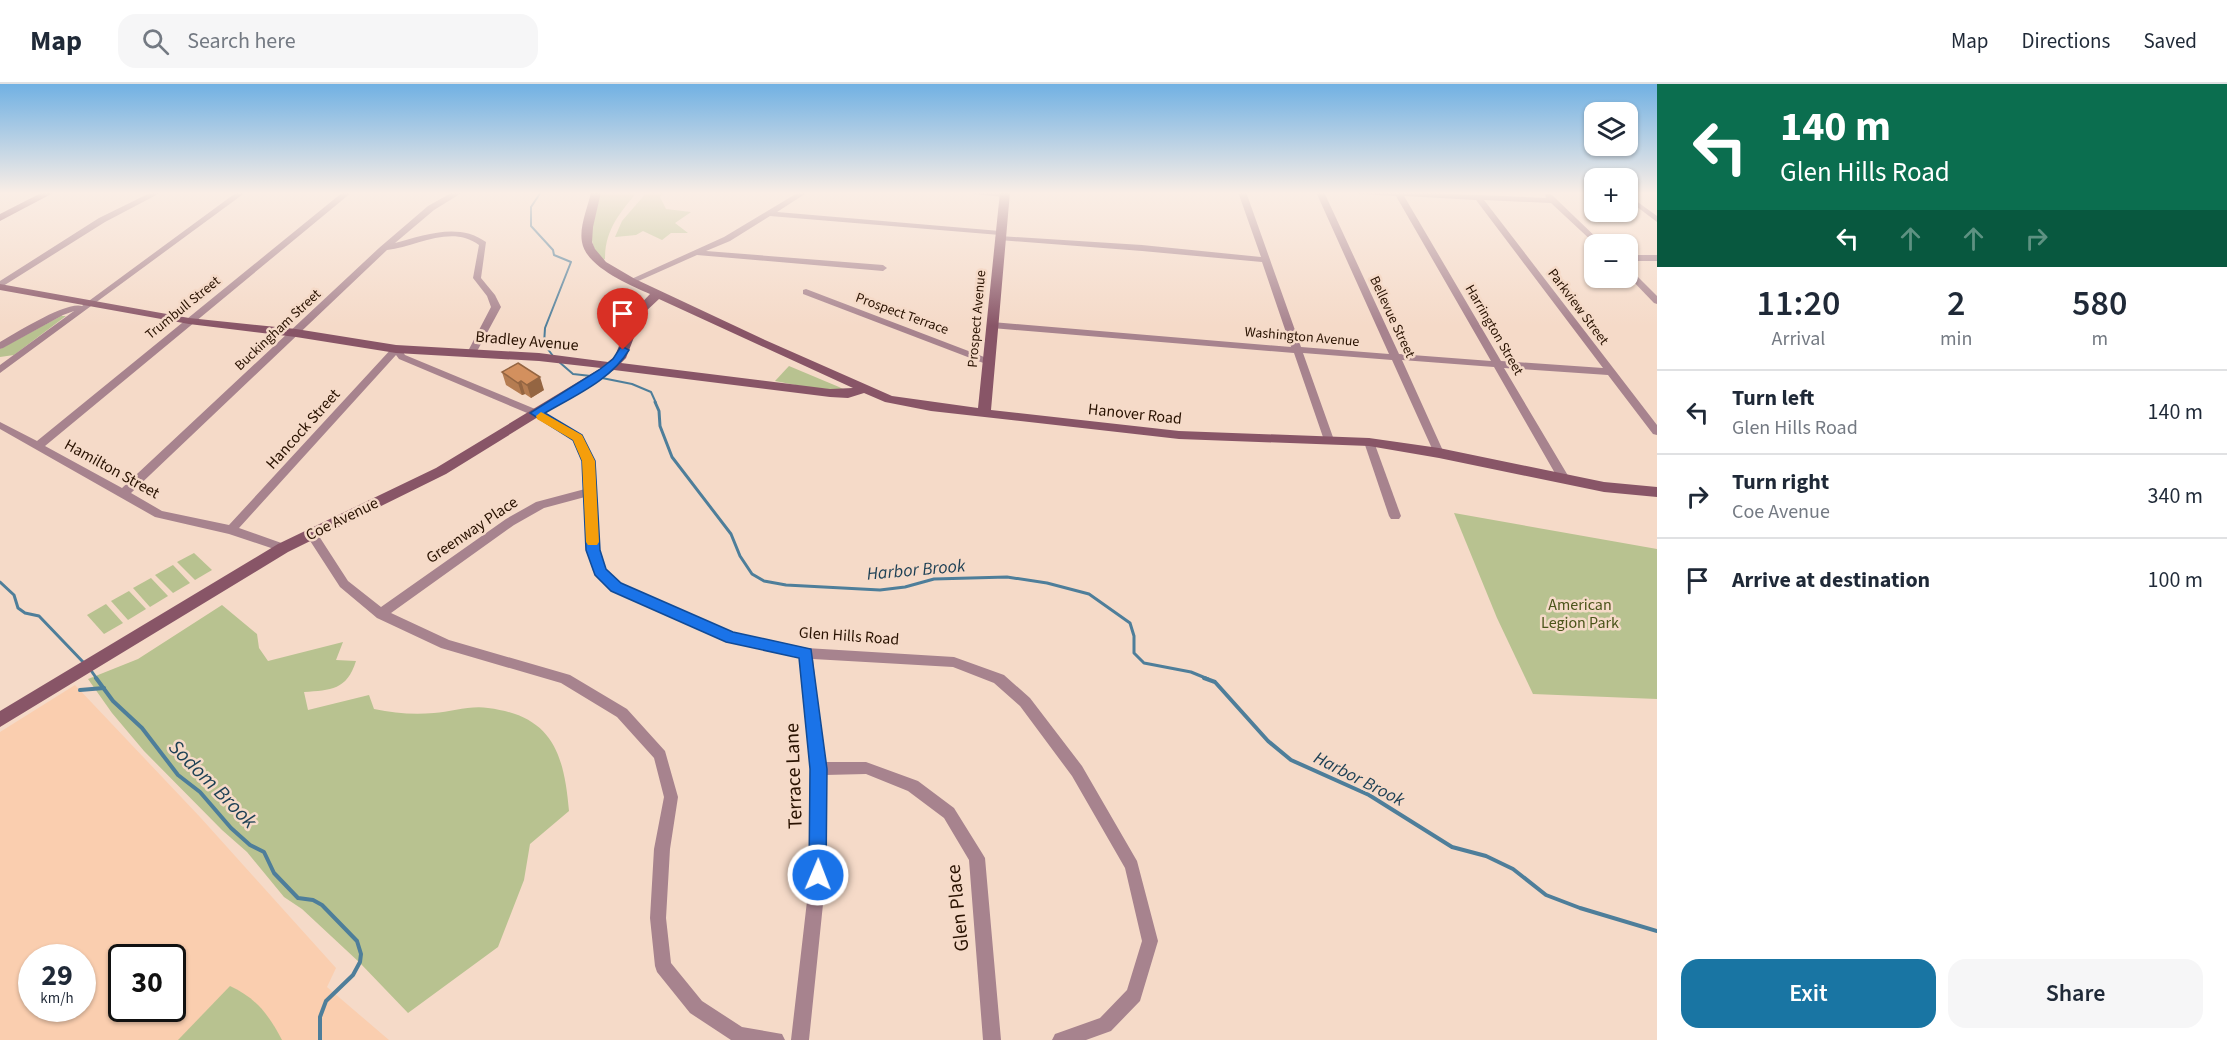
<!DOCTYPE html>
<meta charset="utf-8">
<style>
body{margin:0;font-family:"Source Sans 3",sans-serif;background:#f6f6f7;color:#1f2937;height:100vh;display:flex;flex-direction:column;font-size:22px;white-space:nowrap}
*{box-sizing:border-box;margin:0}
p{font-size:20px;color:#747a83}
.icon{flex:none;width:33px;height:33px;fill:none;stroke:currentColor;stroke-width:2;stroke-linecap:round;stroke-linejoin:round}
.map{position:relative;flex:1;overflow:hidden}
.panel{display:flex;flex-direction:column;background:#fff;width:570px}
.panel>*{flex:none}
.guide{background:#0b6e4f;color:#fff;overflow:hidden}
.buttons{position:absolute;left:1584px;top:18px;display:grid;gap:12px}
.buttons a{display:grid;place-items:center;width:54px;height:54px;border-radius:12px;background:#fff;box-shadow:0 2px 4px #0004;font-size:30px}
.speed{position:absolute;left:18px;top:860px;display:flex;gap:12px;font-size:30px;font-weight:700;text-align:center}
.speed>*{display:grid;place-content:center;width:78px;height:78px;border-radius:50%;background:#fff;box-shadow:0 2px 4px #0004;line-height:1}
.speed small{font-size:15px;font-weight:400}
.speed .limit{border:3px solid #111;border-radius:9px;background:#fff;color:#111}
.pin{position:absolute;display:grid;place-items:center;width:51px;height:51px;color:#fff;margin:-62px -26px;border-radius:50% 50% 50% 0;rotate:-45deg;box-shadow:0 0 6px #0007}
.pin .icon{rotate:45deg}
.me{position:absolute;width:66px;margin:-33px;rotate:1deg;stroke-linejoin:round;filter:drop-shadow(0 0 4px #0008)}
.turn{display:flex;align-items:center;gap:21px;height:126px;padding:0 24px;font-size:27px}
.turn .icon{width:78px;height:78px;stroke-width:2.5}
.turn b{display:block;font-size:42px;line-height:51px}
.lanes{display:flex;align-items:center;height:57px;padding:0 24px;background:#0003;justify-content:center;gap:30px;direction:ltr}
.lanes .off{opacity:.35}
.eta{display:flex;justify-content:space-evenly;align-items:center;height:102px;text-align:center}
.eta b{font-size:36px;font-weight:600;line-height:42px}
.cta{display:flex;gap:12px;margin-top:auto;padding:12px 24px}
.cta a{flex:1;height:69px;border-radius:18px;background:#1975a3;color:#fff;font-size:24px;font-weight:600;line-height:69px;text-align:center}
.cta a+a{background:#f6f6f7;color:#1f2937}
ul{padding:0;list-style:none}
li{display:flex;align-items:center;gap:18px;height:84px;padding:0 24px;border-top:2px solid #e0e1e3}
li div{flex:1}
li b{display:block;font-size:22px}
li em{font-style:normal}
header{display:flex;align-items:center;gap:36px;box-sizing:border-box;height:84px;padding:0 30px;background:#fff;border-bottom:2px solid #e0e1e3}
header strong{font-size:28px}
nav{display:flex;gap:33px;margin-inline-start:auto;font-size:21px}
.search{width:420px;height:54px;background:#f6f6f7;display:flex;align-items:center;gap:15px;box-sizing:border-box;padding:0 21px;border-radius:18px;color:#747a83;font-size:22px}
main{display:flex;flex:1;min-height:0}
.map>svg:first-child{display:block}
</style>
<header>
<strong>Map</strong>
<div class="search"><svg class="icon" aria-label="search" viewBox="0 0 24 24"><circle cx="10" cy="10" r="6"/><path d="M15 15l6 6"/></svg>Search here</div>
<nav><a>Map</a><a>Directions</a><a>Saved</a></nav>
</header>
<main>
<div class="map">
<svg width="1657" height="956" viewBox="0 0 1657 956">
<rect width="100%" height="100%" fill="#f5dac8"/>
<path fill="#faceaf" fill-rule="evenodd" d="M75 601 200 733 336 884 327 903 389 956H0V648ZM32 873H82V924H32ZM122 873H172V924H122Z"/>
<g fill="#b8c290">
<path d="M600 108H637C619 130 605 146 605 175L601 177C584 152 593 135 600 108Z"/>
<path d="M647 108H664L660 113 666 125 691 128 675 139 688 149H671L662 156 643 147 636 151 615 153 622 137Z"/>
<path d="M61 232H66L14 271 0 273V265Z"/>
<path d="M789 282 839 303 845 306 811 304 775 297Z"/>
<path d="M1454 429 1657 465V615L1533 610 1497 534Z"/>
<path d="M194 469 212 486 195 496 177 478Z"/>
<path d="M173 481 190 499 173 509 155 491Z"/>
<path d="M151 494 168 512 150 523 133 504Z"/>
<path d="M129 507 146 525 128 536 111 517Z"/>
<path d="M106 520 123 539 104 550 87 531Z"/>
<path d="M222 521 257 550 259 564 268 577 343 558 336 576 356 577C347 606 331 606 304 608L308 626 369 611 374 625C394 629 413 631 434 629 451 628 471 621 488 624 552 632 564 669 569 727L530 760 524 796 498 863 408 929 360 879 302 825 284 813 247 768 222 746 144 667 112 629 88 595 138 575Z"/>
<path d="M230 902C256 914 269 931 282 956H178Z"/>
</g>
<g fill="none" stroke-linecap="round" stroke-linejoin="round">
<g stroke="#4e7e9a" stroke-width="2">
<path d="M541 108 531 123V142L553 166 554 171 571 178 545 244 544 260 553 272"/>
<path d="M558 277 573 290 591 292"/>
<path d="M597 293 632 300 651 308 656 319"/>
</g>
<g stroke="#4e7e9a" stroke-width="3">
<path d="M655 318 659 327 660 342 672 373 731 450 740 472 752 490 764 497 786 501 880 506 905 503 934 495 1007 493 1047 499 1089 510 1130 539 1134 552V569L1144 579 1191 588 1208 595"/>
<path d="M0 498 14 511 18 524 25 529 39 532 85 580"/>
<path d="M90 585 97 595"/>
</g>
<g stroke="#4e7e9a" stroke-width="4">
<path d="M96 594 113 617 142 644 178 691 200 708 231 744 250 761 264 768 274 789 298 814 313 816 322 821 357 857 361 870 360 878 353 891 326 917 320 933V956"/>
<path d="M1204 594 1215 598 1268 657 1291 676 1369 711 1452 763 1486 772 1513 785 1546 811 1580 824 1657 847"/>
<path d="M80 606 104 604"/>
</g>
<g fill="#a7838e" fill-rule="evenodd">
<path d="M152 108H162L105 138 0 204V197L99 134Z"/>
<path d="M237 108H246L0 289V281L74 227 63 231 3 264 0 265V258C16 249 66 217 82 222Z"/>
<path d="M343 108H352L45 362 122 404 379 164 428 122 453 108H463L434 126 395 159C424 151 459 138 486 158L481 194 495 211 501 223 475 271 472 272 467 269 491 223 487 212 473 194 479 161C451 140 416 163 387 166L131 409 162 427 229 441 393 263C400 261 402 266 405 271L540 327 582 352 594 377 599 466 604 485 620 500 733 549 806 564 954 573 1004 591 1030 614 1082 682 1137 777 1158 857 1140 917 1111 947 1086 956H1052L1055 950 1100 934 1127 906 1142 857 1125 784 1072 692 1020 622 994 599 953 583 813 575 824 678H866L918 697 954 724 982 769 985 774 1001 956H983L969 776 944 734 908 707 866 690 825 691 826 791 809 956H791L810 791 811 685 800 573 726 558 612 506 593 487 587 466 585 413 544 424 514 441 391 529 449 556 570 591 627 625 665 667 678 713 670 765 666 834 671 879 702 917 742 943 782 950 785 956H731L690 929 657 888 655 882 650 834 654 765 664 713 654 674 617 633 561 599 441 564 377 534 340 503 305 449 311 445 315 446 348 497 381 523 506 435 536 418 585 405 584 377 574 356 532 331 399 275 396 271 239 444 287 461 289 464 287 467 283 468 229 450 155 433 0 345V338L37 357Z"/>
<path d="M799 108H808L777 128 1000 147 1004 149 1000 151 770 132 730 157 706 167 883 181 887 184 883 187 697 171 634 199 627 197 724 153Z"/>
<path d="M969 108H997L1008 111 1004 113 973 110Z"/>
<path d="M1238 108H1246L1301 263 1389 270 1316 108H1324L1399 270 1491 277 1396 112 1359 110 1355 108H1410L1546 114 1545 110H1551L1603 160H1595L1551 119 1484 116 1657 341V351L1653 350 1608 291 1504 284 1570 395 1564 399 1560 398 1494 283 1402 276 1444 369 1439 373 1434 369 1392 276 1303 269 1334 356 1329 360 1324 356 1294 269 992 244 987 241 992 238 1291 263 1262 178 1142 167 999 156 995 154 999 152 1142 161 1261 173ZM1404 112 1476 116 1603 284 1501 277Z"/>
<path d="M1628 111 1657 132V138L1628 116Z"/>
<rect x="1628" y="171" width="29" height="6"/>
<path d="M1628 185 1631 186 1657 212V220L1654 219 1628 192Z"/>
<path d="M806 205 992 276 994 278 989 281 986 280 803 210V206Z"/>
<path d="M1369 354 1374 358 1401 432 1399 435H1391L1389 432 1364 358Z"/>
</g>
<g fill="#885567" fill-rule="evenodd">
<path d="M43 108H55L0 137V130Z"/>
<path d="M591 108H601L593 143 592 158 595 165 606 178 635 195 765 256 892 312 978 324 1000 108H1010L991 326 1179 347 1369 354 1439 364 1604 398 1657 403V413L1604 408 1439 374 1369 362 1179 355 931 327 885 318 864 309 848 314 830 313 614 286 446 390 288 468 0 643V627L278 460 436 384 601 284 539 277 396 269 296 253 189 240 0 206V200L189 234 296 245 396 261 539 269 608 278 615 272 632 229 650 210C630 201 586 183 582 158 579 143 588 123 591 108ZM659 215 853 304 830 305 621 279 626 274 643 230Z"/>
</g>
</g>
<path fill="#b57c51" d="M502 288 544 306 531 314 525 310 522 311 506 301Z"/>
<g fill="#946542">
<path d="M540 293 544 306 531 314 527 301Z"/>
<path d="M521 297 525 310 522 311 518 299Z"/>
</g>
<path fill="#d3905e" stroke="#946542" stroke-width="1.5" d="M518 279 540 293 527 301 521 297 518 299 502 288Z"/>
<linearGradient id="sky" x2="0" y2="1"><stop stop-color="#71b1e3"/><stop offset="0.45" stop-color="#faeee6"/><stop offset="1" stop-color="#faeee6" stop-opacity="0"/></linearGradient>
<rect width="1657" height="242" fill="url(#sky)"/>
<path fill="#1a73e8" stroke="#114b97" stroke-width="1.5" d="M623 263 629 266C611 296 574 312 545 329L582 351 595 377 600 466 606 485 621 499 733 548 811 565 827 685 826 791 824 797 818 799 811 797 809 791 810 685 799 574 726 558 611 507 595 491 586 466 582 377 573 356 530 329 599 286 613 275 620 264Z"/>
<path fill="#f59e0b" d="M541 328 582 351 595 377 599 458 597 461H588L586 458 582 377 573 356 537 335 536 332Z"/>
<g text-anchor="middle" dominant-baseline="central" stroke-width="5" stroke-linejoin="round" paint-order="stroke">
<g font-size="14" fill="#291201" stroke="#f5dac8">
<text transform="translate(1578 223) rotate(53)">Parkview Street</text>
<text transform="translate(183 224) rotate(-39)">Trumbull Street</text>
<text transform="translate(902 230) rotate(20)">Prospect Terrace</text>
<text transform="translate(1392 233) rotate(65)">Bellevue Street</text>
<text transform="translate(977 235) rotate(-85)">Prospect Avenue</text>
<text transform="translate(278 246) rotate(-43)">Buckingham Street</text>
<text transform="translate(1494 246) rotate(60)">Harrington Street</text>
<text transform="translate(1302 253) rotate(5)">Washington Avenue</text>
</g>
<g font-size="16" fill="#291201" stroke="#f5dac8">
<text transform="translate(527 257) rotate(5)">Bradley Avenue</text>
<text transform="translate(1135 330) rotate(6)">Hanover Road</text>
<text transform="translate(303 345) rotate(-48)">Hancock Street</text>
<text transform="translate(112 385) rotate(29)">Hamilton Street</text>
<text transform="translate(342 435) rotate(-26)">Coe Avenue</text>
<text transform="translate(472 446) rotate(-34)">Greenway Place</text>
<text transform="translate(849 552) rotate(4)">Glen Hills Road</text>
</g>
<g font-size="16" fill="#4b541a" stroke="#f5dac8">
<text x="1580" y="521">American<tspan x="1580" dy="18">Legion Park</tspan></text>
</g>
<g font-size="18" font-style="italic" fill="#1c3f54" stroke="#f5dac8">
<text transform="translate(916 486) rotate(-5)">Harbor Brook</text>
<text transform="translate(1359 695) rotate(27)">Harbor Brook</text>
</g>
<g font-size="20" fill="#291201" stroke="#f5dac8">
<text transform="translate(794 692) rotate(-92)">Terrace Lane</text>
<text transform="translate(958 824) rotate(-96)">Glen Place</text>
</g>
<g font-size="21" font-style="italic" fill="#1c3f54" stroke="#f5dac8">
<text transform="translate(213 700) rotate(45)">Sodom Brook</text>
</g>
</g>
</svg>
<div class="buttons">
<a><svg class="icon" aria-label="layers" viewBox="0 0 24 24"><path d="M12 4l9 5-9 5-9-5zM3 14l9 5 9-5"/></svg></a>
<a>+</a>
<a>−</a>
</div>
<div class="speed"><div>29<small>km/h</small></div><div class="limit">30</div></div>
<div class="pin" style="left:623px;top:266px;background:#d93025"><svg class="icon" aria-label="arrive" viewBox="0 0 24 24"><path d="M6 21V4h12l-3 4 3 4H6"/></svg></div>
<svg class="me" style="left:818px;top:791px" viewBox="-20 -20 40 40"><circle r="17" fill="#1a73e8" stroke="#fff" stroke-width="3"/><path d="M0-11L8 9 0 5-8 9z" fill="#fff"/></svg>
</div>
<section class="panel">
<div class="guide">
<div class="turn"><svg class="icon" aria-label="left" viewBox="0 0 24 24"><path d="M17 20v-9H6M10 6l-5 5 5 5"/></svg><div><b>140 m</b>Glen Hills Road</div></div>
<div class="lanes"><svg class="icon" aria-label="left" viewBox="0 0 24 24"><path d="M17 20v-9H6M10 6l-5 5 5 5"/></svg><svg class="icon off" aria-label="ahead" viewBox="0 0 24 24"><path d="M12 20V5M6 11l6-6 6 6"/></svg><svg class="icon off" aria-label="ahead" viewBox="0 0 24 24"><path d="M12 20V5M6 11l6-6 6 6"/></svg><svg class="icon off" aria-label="right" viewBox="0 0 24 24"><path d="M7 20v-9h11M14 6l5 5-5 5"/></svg></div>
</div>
<div class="eta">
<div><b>11:20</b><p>Arrival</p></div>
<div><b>2</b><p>min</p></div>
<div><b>580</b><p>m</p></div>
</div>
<ul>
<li><svg class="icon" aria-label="left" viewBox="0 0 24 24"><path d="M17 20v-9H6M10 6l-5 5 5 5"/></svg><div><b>Turn left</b><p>Glen Hills Road</p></div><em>140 m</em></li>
<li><svg class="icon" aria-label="right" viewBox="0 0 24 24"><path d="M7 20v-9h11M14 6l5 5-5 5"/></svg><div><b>Turn right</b><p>Coe Avenue</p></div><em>340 m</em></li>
<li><svg class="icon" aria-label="arrive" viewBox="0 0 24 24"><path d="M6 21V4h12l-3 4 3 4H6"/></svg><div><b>Arrive at destination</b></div><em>100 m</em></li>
</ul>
<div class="cta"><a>Exit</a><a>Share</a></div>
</section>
</main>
